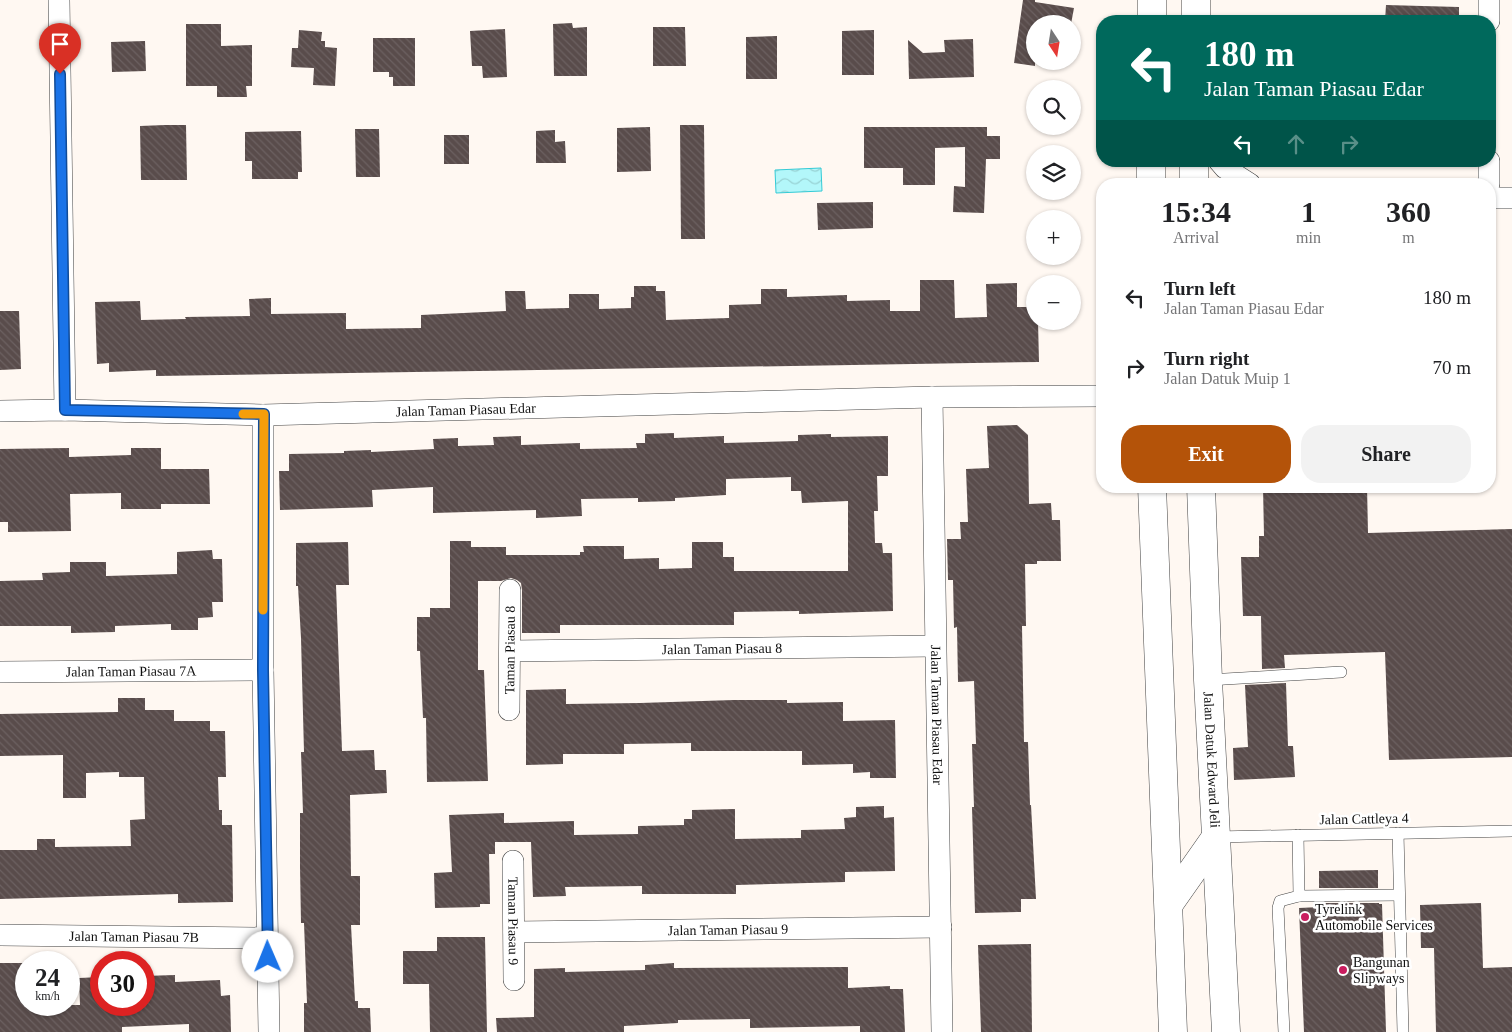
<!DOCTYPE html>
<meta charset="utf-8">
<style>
body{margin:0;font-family:"Times New Roman",serif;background:#f2f2f2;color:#202124;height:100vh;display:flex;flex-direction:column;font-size:19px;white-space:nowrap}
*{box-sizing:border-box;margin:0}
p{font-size:16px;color:#757577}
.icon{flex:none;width:28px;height:28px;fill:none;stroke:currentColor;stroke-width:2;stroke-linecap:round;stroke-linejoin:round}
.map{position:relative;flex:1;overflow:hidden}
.details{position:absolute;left:1096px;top:178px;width:400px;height:315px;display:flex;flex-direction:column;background:#fff;border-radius:20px;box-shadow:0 1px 4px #0004}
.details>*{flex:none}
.top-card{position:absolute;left:1096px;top:15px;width:400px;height:152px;border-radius:20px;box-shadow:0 1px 4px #0004;background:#00695c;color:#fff;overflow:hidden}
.needle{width:32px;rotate:168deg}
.tools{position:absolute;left:1026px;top:15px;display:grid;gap:10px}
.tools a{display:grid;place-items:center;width:55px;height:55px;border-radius:50%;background:#fff;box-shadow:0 1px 4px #0004;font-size:25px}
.speed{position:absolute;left:15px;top:951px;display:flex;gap:10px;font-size:25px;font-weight:700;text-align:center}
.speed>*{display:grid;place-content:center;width:65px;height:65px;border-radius:50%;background:#fff;box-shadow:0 1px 4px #0004;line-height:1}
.speed small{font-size:12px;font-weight:400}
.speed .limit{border:8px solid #d22;background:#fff;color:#111}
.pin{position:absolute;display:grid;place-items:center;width:42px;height:42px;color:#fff;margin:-51px -21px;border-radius:50% 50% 50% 0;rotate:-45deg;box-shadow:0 0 5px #0007}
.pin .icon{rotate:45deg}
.me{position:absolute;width:55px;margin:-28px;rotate:359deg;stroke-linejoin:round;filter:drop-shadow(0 0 4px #0008)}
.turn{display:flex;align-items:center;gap:18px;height:105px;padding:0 25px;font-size:22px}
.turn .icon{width:65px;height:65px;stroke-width:2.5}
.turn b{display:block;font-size:35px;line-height:42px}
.lanes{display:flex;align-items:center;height:48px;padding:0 25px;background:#0003;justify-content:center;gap:25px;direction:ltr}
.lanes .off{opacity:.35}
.eta{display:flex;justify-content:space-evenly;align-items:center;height:85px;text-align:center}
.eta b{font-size:30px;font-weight:800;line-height:35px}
.action{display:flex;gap:10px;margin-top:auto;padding:10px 25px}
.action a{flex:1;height:58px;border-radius:20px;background:#b45309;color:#fff;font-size:20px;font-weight:800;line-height:58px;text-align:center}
.action a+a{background:#f2f2f2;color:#202124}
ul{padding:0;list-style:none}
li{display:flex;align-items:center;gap:15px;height:70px;padding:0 25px}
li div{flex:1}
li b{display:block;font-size:19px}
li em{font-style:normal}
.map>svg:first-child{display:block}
</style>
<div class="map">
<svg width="1512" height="1032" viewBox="0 0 1512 1032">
<defs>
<pattern id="water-waves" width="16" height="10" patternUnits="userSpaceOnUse" patternTransform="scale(1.25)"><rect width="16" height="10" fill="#b3f7fa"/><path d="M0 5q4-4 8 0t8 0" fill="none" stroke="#99d3d5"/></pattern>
<pattern id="building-back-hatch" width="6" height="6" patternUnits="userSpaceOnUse" patternTransform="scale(1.25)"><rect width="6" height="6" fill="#594c4b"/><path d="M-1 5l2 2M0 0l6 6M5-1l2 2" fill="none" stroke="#6c6161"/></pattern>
</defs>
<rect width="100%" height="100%" fill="#fff8f2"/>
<path fill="url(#water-waves)" stroke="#35cbd6" d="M821 168 822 191 776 193 775 170Z"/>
<g fill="url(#building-back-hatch)">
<path d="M1023 0H1035V2L1074 8 1071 24H1035V66L1014 63Z"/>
<path d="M1386 5 1459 7V21H1385Z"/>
<path d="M572 23 573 28 587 27V76H554L553 24Z"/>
<path d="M186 24H221V46L252 45V86H246L247 97H217V86H186Z"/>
<path d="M653 27H685L686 66H653Z"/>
<path d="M505 29 507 77 483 78 482 66H472L470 31Z"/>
<path d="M299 30 322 32 321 41H325V47L337 48 335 86 313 85 314 68 291 67 292 48H298Z"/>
<path d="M874 30V75H842V31Z"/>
<path d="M777 36V79H746V37Z"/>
<path d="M373 38H415V86H393V77H389V72H373Z"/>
<path d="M973 39 974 77 909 79 908 40 923 53 945 52 944 40Z"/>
<path d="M145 41 146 71 112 72 111 42Z"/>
<path d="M165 125H186L187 180H141L140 126Z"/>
<path d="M680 125H704L705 239H681Z"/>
<path d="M650 127 651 171 617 172V128Z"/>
<path d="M864 127H987V136H1000V159H986L984 213 953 212 954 186 965 187V147L935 148V185H903V168H864Z"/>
<path d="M355 129H379L380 177H356Z"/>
<path d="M555 130V142L565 141 566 163H536V131Z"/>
<path d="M301 131 302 172H298V179H252V161H245V132Z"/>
<rect x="444" y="135" width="25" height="29"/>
<path d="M873 202V228L818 230 817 203Z"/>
<path d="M920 280H954L955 318 987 317 986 284 1017 283V307H1035V321H1038L1039 362 156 376V370L109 372V363L97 364 95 302 140 301 141 320 186 319 185 317 250 316 249 299 271 298V314L346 313V329L421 328V315L506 311 505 291H525L526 309 569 308V294H599V309L631 308V297H634V286H656V291H665L666 320 729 318V305L761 304V289H787V297L847 295V301L890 300V311H920Z"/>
<path d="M0 311H19L21 369 0 370Z"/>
<path d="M1017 425 1028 435 1029 504 1051 503 1052 520H1060L1061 561H1037V564H1025L1026 626H1022L1024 742H1028L1030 805H1031L1036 899H1021V912L975 913 972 807H974L972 744H976L974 681 958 682 957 627 954 628 953 580H948L947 539H961L960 522H968L966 469 989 468 987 426Z"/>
<path d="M674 433V438L724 436V443L798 441V435L831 434V437L888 436V476H877L878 511H874L875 543H882L883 553H892L893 611 799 614V611L734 612V625H560V633H522V590L521 583 517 580 511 578 501 581H478V670H484L488 781 427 782 426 718H423L420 651H417V617H430V608H450V541H471V547H506V555H580V552H584L583 546H624V559L659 558V569L692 568V542H723V557H734V571H848V501L802 503 801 491H791V477L726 479V495L675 498V501L638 502V498L581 499 582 516 536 518V510L433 513V487L372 490 373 507 280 510 279 471H289V454L344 453V451L371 450V452L434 449 433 439 458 438V446L494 445 493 437 521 436V445L580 443V449L637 448 636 443H645V434Z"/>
<path d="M69 448V457L131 455V448H161V469H209L210 504H161V509H121V493L70 494 71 531 8 532V522H0V449Z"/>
<path d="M1263 486H1367L1368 533 1512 529V757L1389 760 1385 652 1284 655 1285 668 1262 669 1261 616H1243L1241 557H1259V536H1264Z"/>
<path d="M348 542 349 585H336L342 751 374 750 375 770H386L387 793 350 795 351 876H360V925H351L355 1001H358V1008H370L371 1032H304V1003H307L304 923H301L300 867V813H303L301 752H304L301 638 298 586H296V543Z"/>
<path d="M212 550 213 559H222L223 602H212L213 617 198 618V630H171V624L115 626V632L71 633V626H0V581L43 580 42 573 70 572V562H106V576L177 574V552Z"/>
<path d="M1286 683 1288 746H1293L1295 777 1234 780 1233 748 1248 747 1245 685Z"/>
<path d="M566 689V704L640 703 734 700H787V703L843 702V721L895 720 896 778H870V772L853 773V764L802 765V751H691V743L624 744V754H563V764L526 765V690Z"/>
<path d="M118 698H145V710H174V721H210V731H225L226 777H218L219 810H222V825H232L233 902 178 903V894L0 899V850H37V839H55V847L131 846 130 820 145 819 144 777H119V772L86 773V798H63V755L0 756V714L118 712Z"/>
<path d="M884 806V818L894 817 895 871 845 872V882L736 885V894H642V886L565 887 566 896 533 897 531 842H495V854H489L490 904H480V907L435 908 434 873 452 872 449 815 504 813V823L574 821V835L638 834V826L684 825V819H692V810L735 809V839L801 838V830L845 829 844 818 856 817V807Z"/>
<path d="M1378 870V888H1319V871Z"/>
<path d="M1320 903H1379V904H1382L1386 1032H1304L1299 908 1320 907Z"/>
<path d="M1481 903 1483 968 1512 967V1032H1436L1434 948H1421L1420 905Z"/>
<path d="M437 937H485L487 1032H430L429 984H403V951H437Z"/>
<path d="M1031 944 1032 1032H981L978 945Z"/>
<path d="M0 963H26V1005H80L79 978 101 977V1005H144V976L175 975V982L220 980 221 996 230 995 231 1032H189V1024L122 1027V1032H0Z"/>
<path d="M674 963V968L848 967V988L890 986V989H903L905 1032H860V1026L750 1028V1019L678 1020V1023L624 1026V1032H497L496 1018 534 1017V969L565 968V972L645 970V965Z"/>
</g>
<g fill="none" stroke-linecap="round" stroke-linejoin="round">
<g stroke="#434343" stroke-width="12">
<g id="service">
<path d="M1208 680 1341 672"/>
<path d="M1398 833 1403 1032"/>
<path d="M1216 837 1512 831"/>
<path d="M1299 896 1399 895"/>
<path d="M1284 1032 1278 908 1280 901 1299 896 1298 835"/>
</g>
</g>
<g stroke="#434343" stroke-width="22">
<g id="minor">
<path d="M59 0 65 410"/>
<path d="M1489 0V21"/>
<path d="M1219 161 1225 168 1250 184"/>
<path d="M1489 161V184"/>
<path d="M1490 198H1512"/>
<path id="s1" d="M932 397 942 1032"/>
<path id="s2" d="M0 411 65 410 263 415 932 397 1102 396"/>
<path d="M263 415V670L269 1032"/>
<path id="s3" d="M510 651 935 646"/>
<path id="s4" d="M0 672 263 670"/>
<path id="s5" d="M509 710 510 590"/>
<path id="s6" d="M513 861 514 980"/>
<path id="s7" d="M514 932 941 927"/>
<path id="s8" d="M0 935 267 938"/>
</g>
</g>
<g stroke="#434343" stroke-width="29">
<g id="tertiary">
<path d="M1152 21V0"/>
<path d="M1196 21V0"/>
<path d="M1194 161V184"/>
<path d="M1151 184V161"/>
<path d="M1152 486 1173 1032"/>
<path id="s9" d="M1201 486 1208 680 1226 1032"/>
<path d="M1169 904 1216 837"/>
</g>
</g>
<use href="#service" stroke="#fff" stroke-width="11"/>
<use href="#minor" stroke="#fff" stroke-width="21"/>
<use href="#tertiary" stroke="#fff" stroke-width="28"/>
</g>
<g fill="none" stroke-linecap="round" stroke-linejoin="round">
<g stroke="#114b97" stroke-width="12">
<path id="route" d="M60 74 65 410 264 414 263 670 268 957"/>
</g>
<use href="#route" stroke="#1a73e8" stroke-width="9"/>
<path stroke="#f59e0b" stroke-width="9" d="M243 414H264L263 610"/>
</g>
<g fill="#ca1d5f" stroke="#fff" stroke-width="2">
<circle cx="1305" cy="917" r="5"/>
<circle cx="1343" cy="970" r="5"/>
</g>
<g text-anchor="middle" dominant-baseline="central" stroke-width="5" stroke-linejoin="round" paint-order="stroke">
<g font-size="14" fill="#101010" stroke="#fff">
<text stroke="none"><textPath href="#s2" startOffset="466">Jalan Taman Piasau Edar</textPath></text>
<text stroke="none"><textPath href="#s3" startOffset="212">Jalan Taman Piasau 8</textPath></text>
<text stroke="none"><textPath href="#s5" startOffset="60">Taman Piasau 8</textPath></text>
<text stroke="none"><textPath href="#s4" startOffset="131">Jalan Taman Piasau 7A</textPath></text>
<text stroke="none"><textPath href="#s1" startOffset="318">Jalan Taman Piasau Edar</textPath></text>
<text stroke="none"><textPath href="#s9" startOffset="274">Jalan Datuk Edward Jeli</textPath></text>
<text transform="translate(1364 819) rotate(-1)">Jalan Cattleya 4</text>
<text stroke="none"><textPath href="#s6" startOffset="60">Taman Piasau 9</textPath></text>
<text stroke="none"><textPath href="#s7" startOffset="214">Jalan Taman Piasau 9</textPath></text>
<text stroke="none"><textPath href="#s8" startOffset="134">Jalan Taman Piasau 7B</textPath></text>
</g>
<g font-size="14" fill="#101010" stroke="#fff" text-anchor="start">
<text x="1315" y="909">Tyrelink<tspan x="1315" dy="16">Automobile Services</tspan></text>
<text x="1353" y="962">Bangunan<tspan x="1353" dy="16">Slipways</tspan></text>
</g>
</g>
</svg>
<div class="tools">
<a><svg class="needle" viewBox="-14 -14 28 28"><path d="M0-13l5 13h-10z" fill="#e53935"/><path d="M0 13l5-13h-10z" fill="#757577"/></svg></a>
<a><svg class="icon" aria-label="search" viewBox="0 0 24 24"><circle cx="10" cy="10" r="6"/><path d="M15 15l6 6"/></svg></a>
<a><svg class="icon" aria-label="layers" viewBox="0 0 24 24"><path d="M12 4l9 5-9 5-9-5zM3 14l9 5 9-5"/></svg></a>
<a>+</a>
<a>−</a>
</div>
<div class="speed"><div>24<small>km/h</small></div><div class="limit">30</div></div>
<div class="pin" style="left:60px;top:74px;background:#d93025"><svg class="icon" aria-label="arrive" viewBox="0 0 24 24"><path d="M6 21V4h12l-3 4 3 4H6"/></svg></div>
<svg class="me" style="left:268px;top:957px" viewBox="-20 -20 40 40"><circle r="19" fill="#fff"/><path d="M0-13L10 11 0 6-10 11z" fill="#1a73e8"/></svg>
<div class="top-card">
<div class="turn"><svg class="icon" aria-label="left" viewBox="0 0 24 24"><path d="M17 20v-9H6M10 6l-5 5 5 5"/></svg><div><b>180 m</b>Jalan Taman Piasau Edar</div></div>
<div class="lanes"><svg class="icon" aria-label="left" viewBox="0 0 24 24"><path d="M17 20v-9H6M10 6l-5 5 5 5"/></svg><svg class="icon off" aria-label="ahead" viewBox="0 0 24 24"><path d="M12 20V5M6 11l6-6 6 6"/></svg><svg class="icon off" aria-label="right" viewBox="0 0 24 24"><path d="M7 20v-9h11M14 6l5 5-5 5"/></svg></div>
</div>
<section class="details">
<div class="eta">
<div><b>15:34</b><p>Arrival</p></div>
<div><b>1</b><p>min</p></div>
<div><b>360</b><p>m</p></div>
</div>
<ul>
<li><svg class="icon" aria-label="left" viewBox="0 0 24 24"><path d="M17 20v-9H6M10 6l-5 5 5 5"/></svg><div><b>Turn left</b><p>Jalan Taman Piasau Edar</p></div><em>180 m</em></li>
<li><svg class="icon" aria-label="right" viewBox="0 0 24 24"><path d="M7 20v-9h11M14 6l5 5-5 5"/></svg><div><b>Turn right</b><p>Jalan Datuk Muip 1</p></div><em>70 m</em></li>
</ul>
<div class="action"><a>Exit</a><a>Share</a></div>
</section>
</div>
